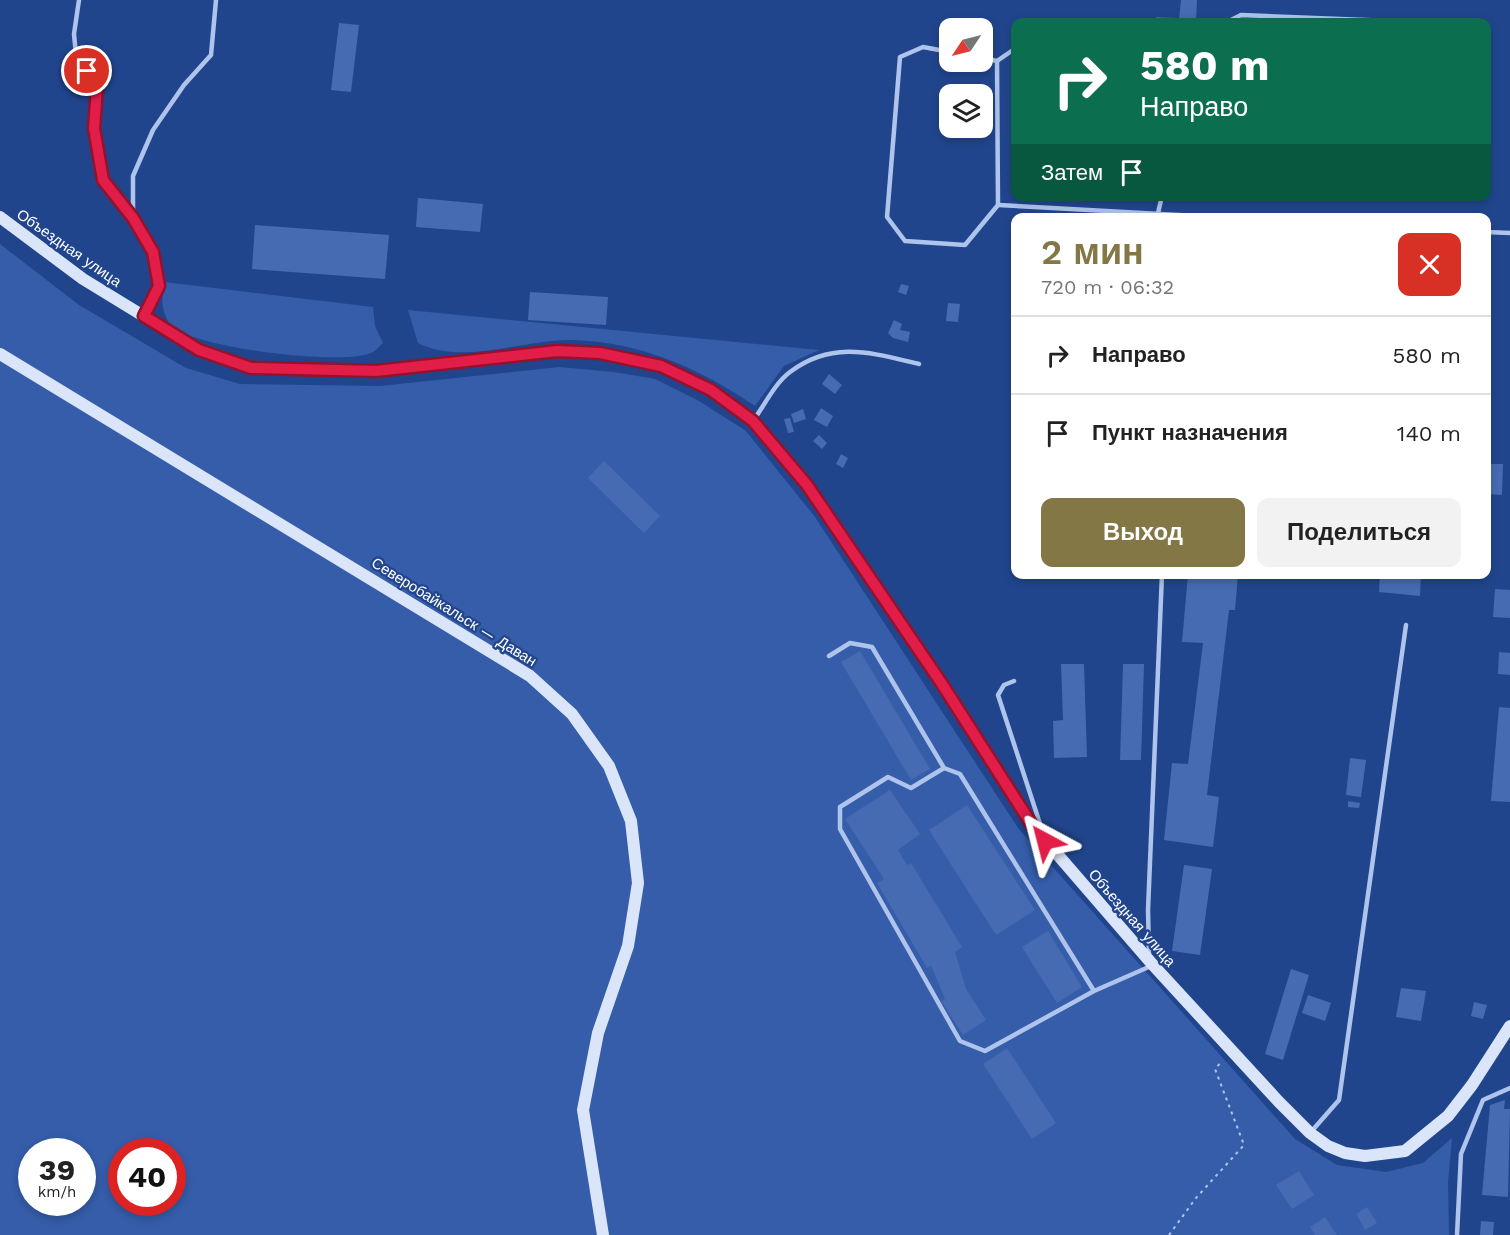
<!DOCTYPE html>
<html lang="ru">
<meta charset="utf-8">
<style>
body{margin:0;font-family:"Work Sans",sans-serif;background:#f2f2f2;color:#222;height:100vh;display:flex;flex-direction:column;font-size:22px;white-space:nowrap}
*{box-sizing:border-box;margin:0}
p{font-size:20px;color:#767676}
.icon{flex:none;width:33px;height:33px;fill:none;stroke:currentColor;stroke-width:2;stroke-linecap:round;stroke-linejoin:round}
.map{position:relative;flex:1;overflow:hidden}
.sheet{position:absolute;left:1011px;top:213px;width:480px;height:366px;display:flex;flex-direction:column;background:#fff;border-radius:12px;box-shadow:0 3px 9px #0003}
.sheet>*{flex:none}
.top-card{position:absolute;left:1011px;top:18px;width:480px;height:183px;border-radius:12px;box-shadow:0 3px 9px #0003;background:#0b6e4f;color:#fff;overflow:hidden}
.needle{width:39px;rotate:235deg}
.tools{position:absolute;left:939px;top:18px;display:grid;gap:12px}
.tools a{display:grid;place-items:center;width:54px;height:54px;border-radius:12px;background:#fff;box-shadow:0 3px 9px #0003;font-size:30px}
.speed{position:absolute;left:18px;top:1138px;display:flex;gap:12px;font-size:30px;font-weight:700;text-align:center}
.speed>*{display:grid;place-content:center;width:78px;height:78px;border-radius:50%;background:#fff;box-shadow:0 3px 9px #0003;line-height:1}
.speed small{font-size:15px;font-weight:400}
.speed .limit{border:9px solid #d22;background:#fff;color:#111}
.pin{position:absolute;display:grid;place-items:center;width:51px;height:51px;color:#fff;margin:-26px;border:3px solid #fff;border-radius:50%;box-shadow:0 2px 6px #0007}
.me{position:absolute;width:66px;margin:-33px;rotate:322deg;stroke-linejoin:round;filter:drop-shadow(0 0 4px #0008)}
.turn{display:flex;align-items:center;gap:21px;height:126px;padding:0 30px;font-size:27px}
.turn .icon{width:78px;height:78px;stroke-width:2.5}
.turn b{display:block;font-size:42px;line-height:51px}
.then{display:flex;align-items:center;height:57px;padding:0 30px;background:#0003;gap:12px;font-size:22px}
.round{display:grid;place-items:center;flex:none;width:63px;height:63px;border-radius:12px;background:#f2f2f2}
.head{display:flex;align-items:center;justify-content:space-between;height:102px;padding:0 30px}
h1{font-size:36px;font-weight:600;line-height:45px;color:#837745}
.cta{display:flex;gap:12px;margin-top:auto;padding:12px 30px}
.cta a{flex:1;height:69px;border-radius:12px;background:#837745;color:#fff;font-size:24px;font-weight:600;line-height:69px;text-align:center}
.cta a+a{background:#f2f2f2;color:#222}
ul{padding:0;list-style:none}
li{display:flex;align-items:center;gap:18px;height:78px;padding:0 30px;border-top:2px solid #e0e0e0}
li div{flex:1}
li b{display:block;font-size:22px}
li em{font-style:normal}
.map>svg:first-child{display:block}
</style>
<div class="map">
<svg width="1510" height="1235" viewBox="0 0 1510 1235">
<rect width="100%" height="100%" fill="#21458d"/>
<g fill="#355daa" fill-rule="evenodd">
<path d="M0 244 79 305 186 368 240 384 380 386 559 367 614 372 655 379 699 401 746 431 815 517 1018 828 1295 1139 1337 1165 1386 1172 1423 1163 1452 1138 1448 1182 1449 1235H0ZM32 1152H82V1203H32ZM122 1152H172V1203H122Z"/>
<path d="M164 282 373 307 375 326 383 343C380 345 377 350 373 352 348 367 190 348 171 325 160 311 162 298 164 282Z"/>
<path d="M408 310 819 350 784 366 755 406C699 368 641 342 572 340 523 339 464 366 418 343Z"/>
</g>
<g fill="#466bb2">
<path d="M1181 0H1197L1196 21 1179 20Z"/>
<path d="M1156 17 1176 18 1175 22H1155Z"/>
<path d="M339 23 359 25 351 92 331 90Z"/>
<path d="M418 198 483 204 480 232 416 227Z"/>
<path d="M255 225 389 235 385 279 252 269Z"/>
<path d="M901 284 909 286 906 295 898 292Z"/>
<path d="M530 292 608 297 606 325 528 320Z"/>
<path d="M948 303 960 304 958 322 946 321Z"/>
<path d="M894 320 902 324 900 330 910 332 908 342 893 338 888 333Z"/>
<path d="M829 374 842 385 835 394 822 384Z"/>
<path d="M821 408 833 416 827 427 814 420Z"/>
<path d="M803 409 806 419 794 423 791 414Z"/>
<path d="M790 418 794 432 788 433 784 419Z"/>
<path d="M819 435 827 443 822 449 813 441Z"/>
<path d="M841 454 848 458 843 468 836 464Z"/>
<path d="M604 461 660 516 644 533 588 478Z"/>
<path d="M1486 464H1503L1502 495 1486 494Z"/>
<path d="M1188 574H1238L1235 610H1229L1207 795 1219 797 1213 847 1164 840 1172 763 1188 764 1203 643 1182 642Z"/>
<path d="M1380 574H1421L1420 596 1379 592Z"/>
<path d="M1495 589 1510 590V618L1493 617Z"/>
<path d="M860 651 930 769 911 780 841 662Z"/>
<path d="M1499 652 1510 653V675L1498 674Z"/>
<path d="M1061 664H1084L1087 757 1054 758 1053 721 1063 720Z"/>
<path d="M1123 664H1144L1141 760H1120Z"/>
<path d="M1499 707 1510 708V802L1491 801Z"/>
<path d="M1350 758 1366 760 1361 797 1346 795Z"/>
<path d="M890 790 920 834 898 850 907 865 911 863 962 947 955 952 966 989 986 1020 963 1035 941 1001 945 999 931 965 927 968 877 883 884 879 845 819Z"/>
<path d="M1348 801 1360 803 1359 808 1348 807Z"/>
<path d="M967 805 1035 910 996 935 929 830Z"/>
<path d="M1184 865 1212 869 1200 955 1172 951Z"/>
<path d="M1048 931 1082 987 1057 1003 1022 947Z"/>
<path d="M1291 969 1309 975 1283 1060 1265 1054Z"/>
<path d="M1401 988 1426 991 1421 1021 1396 1017Z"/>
<path d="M1308 995 1331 1003 1325 1021 1302 1013Z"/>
<path d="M1474 1002 1487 1005 1483 1019 1471 1016Z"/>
<path d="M1007 1048 1056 1123 1032 1139 983 1064Z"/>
<path d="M1505 1100 1504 1109H1510L1508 1197 1482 1195 1490 1105Z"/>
<path d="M1299 1171 1314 1195 1292 1209 1276 1185Z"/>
<path d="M1367 1207 1377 1223 1365 1230 1356 1214Z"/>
<path d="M1325 1217 1337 1235H1315L1310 1227Z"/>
<path d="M1481 1221 1494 1222 1493 1235H1480Z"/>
</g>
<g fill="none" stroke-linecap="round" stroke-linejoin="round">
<path stroke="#afc4ec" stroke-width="2" stroke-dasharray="3 4.5" stroke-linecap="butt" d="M1169 1235 1196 1198 1244 1145 1215 1069 1222 1061"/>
<g stroke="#afc4ec" stroke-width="4.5">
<path d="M79 0 74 34 76 55 97 88 94 128 103 180 133 218 153 252 159 286 145 314"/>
<path d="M1227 22 1241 15 1417 22"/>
<path d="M950 52 923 47 900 57 887 217 905 241 965 245 998 205 997 61 982 58"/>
<path d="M997 61 1016 48"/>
<path d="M998 205 1233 218"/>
<path d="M1158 213 1162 196"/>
<path d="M133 218V176L153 130 184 85 211 55 216 0"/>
<path d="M1486 232 1510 233"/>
<path d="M753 421C764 406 775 383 790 372 833 340 872 353 919 364"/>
<path d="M829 656 850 643 872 647 944 768"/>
<path d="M1014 681 1004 685 998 695 1042 830"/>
<path d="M1149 955 1148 910 1162 574"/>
<path d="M1094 991 960 774 944 768 911 788 888 777 840 807V829L960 1041 985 1051 1094 991 1151 966"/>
<path d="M1310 1133 1339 1100 1406 625"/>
<path d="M1457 1235 1461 1154 1483 1100 1510 1088"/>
</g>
<g stroke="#dbe5f9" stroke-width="12">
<path d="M0 217 83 279 199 350 251 368 376 371 557 351 600 353 661 366 711 390 753 421 807 485 942 684 1032 825 1153 965 1279 1102 1310 1133 1328 1146 1345 1153 1365 1156 1405 1151 1448 1116 1472 1085 1510 1026"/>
<path d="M0 354 530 676 572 714 609 766 631 821 638 883 628 946 598 1033 583 1110 603 1235"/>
</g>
</g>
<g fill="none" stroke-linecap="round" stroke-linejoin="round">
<g stroke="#92132f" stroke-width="15">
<path id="route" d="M87 71 97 88 94 128 103 180 133 218 153 252 159 286 144 316 199 350 251 368 376 371 557 351 600 353 661 366 711 390 753 421 807 485 942 684 1032 825 1045 841"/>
</g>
<use href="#route" stroke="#e11d48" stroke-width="10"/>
</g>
<g text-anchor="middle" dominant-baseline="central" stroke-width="4.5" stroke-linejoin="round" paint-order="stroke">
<g font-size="15" fill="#fff" stroke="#21458d">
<text transform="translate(69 248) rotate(35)">Объездная улица</text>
<text transform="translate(454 612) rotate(32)">Северобайкальск — Даван</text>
<text transform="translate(1132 918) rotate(49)">Объездная улица</text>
</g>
</g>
</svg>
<div class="tools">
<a><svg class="needle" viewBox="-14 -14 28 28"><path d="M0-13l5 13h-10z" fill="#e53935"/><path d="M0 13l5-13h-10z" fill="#767676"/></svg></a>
<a><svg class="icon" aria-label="layers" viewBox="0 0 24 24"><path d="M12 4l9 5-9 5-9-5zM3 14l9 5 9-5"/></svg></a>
</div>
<div class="speed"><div>39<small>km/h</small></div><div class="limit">40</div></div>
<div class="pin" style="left:87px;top:71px;background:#d93025"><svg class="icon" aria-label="arrive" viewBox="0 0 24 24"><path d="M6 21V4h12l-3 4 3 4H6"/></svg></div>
<svg class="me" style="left:1045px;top:841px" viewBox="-20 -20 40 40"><path d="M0-17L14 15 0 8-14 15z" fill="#e11d48" stroke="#fff" stroke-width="4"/></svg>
<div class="top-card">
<div class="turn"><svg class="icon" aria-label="right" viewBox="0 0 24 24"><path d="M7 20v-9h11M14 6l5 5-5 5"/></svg><div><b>580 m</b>Направо</div></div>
<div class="then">Затем<svg class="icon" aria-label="arrive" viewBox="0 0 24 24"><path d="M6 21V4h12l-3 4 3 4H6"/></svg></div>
</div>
<section class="sheet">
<div class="head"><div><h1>2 мин</h1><p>720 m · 06:32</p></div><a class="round" style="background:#d93025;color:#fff"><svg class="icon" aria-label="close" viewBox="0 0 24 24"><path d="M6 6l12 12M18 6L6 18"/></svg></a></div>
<ul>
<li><svg class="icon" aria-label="right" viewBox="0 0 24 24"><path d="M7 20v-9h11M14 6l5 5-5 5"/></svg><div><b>Направо</b></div><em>580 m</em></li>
<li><svg class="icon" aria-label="arrive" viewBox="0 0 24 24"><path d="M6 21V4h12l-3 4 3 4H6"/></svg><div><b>Пункт назначения</b></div><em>140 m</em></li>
</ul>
<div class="cta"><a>Выход</a><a>Поделиться</a></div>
</section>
</div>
